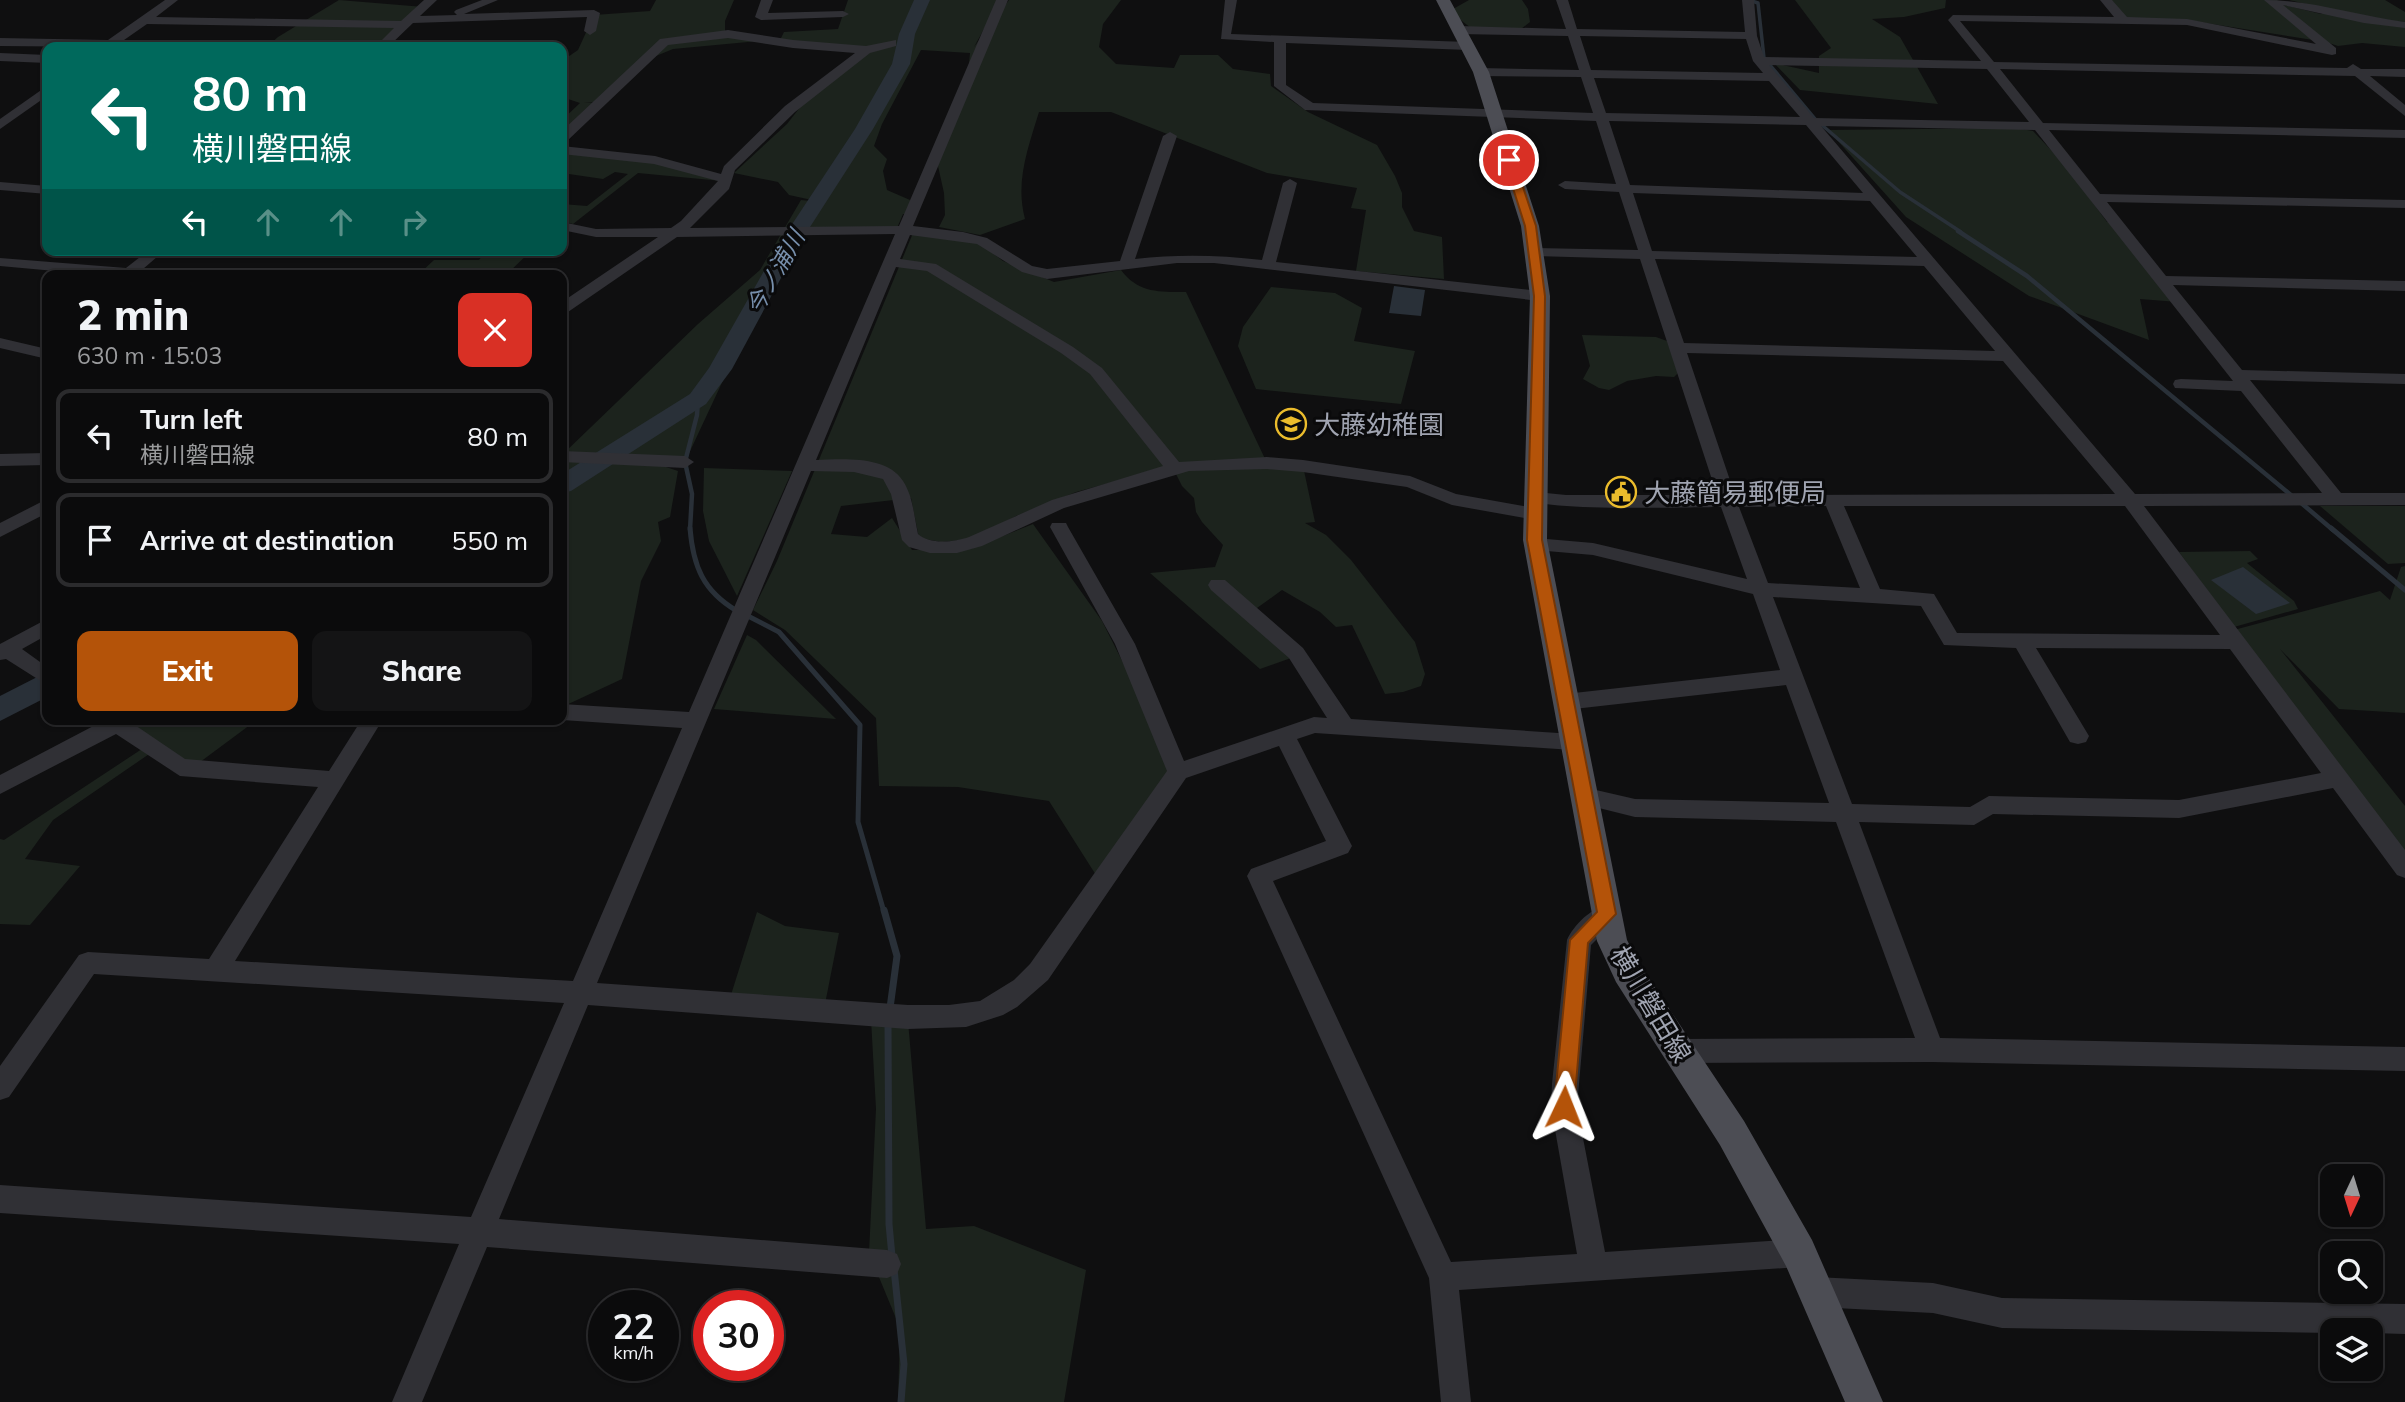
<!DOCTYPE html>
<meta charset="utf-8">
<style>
body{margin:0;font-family:Mulish,"Noto Sans JP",sans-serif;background:#141415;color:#f1f3f6;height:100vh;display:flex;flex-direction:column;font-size:26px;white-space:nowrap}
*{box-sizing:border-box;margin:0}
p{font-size:23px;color:#9a9b9d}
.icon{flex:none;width:38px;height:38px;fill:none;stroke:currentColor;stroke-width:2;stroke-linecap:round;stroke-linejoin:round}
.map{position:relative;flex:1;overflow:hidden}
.side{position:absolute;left:42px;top:270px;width:525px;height:455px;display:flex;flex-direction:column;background:#0b0b0c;border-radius:14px;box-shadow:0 2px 5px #0004,0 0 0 2px #2b2b2d}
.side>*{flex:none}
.banner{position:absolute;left:42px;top:42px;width:525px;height:214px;border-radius:14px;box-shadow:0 2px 5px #0004,0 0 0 2px #2b2b2d;background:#00695c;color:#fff;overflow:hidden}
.needle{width:46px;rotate:184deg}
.fabs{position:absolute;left:2320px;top:1164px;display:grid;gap:14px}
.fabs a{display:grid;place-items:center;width:63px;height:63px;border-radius:14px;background:#0b0b0c;box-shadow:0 2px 5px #0004,0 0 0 2px #2b2b2d;font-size:35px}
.speed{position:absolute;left:588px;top:1290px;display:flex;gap:14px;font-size:35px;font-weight:700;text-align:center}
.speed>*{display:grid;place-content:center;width:91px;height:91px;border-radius:50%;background:#0b0b0c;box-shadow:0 2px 5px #0004,0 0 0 2px #2b2b2d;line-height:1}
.speed small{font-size:18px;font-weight:400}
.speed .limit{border:10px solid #d22;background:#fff;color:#111}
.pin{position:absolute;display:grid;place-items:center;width:60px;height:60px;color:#fff;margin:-30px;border:4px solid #fff;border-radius:50%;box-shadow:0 2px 7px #0007}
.me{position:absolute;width:77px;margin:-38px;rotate:2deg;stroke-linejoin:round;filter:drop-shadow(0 0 5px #0008)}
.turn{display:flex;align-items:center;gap:24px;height:147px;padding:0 35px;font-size:32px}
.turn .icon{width:91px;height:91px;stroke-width:2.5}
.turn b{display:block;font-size:49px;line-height:60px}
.lanes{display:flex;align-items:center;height:66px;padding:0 35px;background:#0003;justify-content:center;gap:35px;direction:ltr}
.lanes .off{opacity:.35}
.round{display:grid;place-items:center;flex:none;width:74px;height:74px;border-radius:14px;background:#141415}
.head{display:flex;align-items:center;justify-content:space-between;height:119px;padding:0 35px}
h1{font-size:42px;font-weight:800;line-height:52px}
.primary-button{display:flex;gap:14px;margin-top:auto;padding:14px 35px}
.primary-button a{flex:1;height:80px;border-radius:14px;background:#b45309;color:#fff;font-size:28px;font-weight:800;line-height:80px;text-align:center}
.primary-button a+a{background:#141415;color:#f1f3f6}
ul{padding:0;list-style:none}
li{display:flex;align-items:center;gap:21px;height:94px;margin:0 14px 10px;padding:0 21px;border:4px solid #2b2b2d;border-radius:14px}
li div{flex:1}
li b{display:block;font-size:26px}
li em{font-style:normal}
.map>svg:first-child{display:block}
</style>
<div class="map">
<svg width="2405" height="1402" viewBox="0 0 2405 1402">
<rect width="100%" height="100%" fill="#0f0f10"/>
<g fill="#1c231d">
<path d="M339 0 424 7 381 47H267L278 37Z"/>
<path d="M656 0H734L725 21V32L770 40 673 49 639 63 600 102H584L598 103 562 138V120L580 103 562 97V61L578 50 594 15 650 11Z"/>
<path d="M848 0H1000L974 47 1009 0H1121L1103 24 1099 47 1116 64 1174 68 1180 55H1218L1233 69 1270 74 1271 86 1308 112 1377 145 1395 176 1402 193V207L1414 231 1442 237 1444 279 1356 271 1366 210 1351 208 1357 188 1267 173 1111 112H1039C1028 148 1015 182 1025 219L980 235 939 227 945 215 944 193 936 157 967 83 970 53 921 50 882 124 874 146 887 159 883 171 887 190 910 200 911 215 903 214 897 228 800 227 726 374 685 462 648 461 678 471 670 517 658 522 661 541 641 581 622 679 562 707V455L698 324 760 270 801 200 821 202 789 195 778 182 734 173 787 124 812 92 866 50 779 42 784 32 838 29Z"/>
<path d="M1469 0H1522L1528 9 1530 22 1521 29 1471 28 1458 18 1453 9Z"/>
<path d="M1795 0H1946L1945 8 1904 17 1872 19 1900 37 1938 104 1800 90 1774 63 1819 73V56L1831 48Z"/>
<path d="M2108 0H2277L2285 5 2321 14 2325 12 2405 26V47L2362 43 2338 46 2326 42 2187 20 2123 18Z"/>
<path d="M2289 0H2385L2405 12V22L2369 19Z"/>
<path d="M2015 128 2033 131 2065 165 2107 222H2115L2178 302 2140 299 2149 340 2029 296 1906 217 1828 130Z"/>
<path d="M562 150 659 162 722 181 638 173 573 224 562 221V204L587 206 628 174 615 172 603 179 562 173Z"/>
<path d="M913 233 974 239 1003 261 1054 282 1121 270C1138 293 1159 292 1186 292L1267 463 1303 466 1315 522 1305 523 1326 535 1351 560 1415 642 1425 674 1421 686 1403 692 1385 694 1352 625 1336 627 1320 612 1282 590 1250 613 1291 658 1260 669 1150 573 1215 567 1223 545 1202 522 1196 512 1194 498 1182 486 1172 466 1076 492 1016 516 973 539 941 542 919 538 911 498 841 506 831 534 867 537 892 518 912 550 970 549 1033 524 1102 621 1178 772 1101 883 1049 801 958 787 879 786 876 718 785 630 753 610 777 561Z"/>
<path d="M487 250H532L506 275H418L434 260H479Z"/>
<path d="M1271 287 1335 293 1362 308 1354 341 1415 351 1401 404 1256 389 1238 346 1243 327Z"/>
<path d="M1582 335 1656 337 1667 341 1679 372 1674 377 1656 376 1627 381 1609 390 1599 388 1583 379 1590 366Z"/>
<path d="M704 468 792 471 737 596 709 541 703 511Z"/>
<path d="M2320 506H2405V563L2388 564Z"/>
<path d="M2250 551 2258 559 2247 563 2294 601 2298 609 2234 627 2179 552Z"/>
<path d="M2405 566V713L2339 709 2280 649 2405 806V868L2230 631 2380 591 2390 600 2401 567Z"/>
<path d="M747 635 756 640 836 719 714 709Z"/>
<path d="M110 719H258L192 768Z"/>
<path d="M148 745 155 750 53 820 25 859 80 866 30 925 0 924V839L4 840Z"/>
<path d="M757 912 785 926 839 933 825 1004 730 998Z"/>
<path d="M871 1019 908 1021 926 1229 974 1226 1086 1270 1064 1402H898L900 1328 869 1253 876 1109Z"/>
</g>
<g fill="#293038">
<path d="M1394 286 1425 290 1421 316 1389 313Z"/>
<path d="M2243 567 2290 603 2256 614 2211 580Z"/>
</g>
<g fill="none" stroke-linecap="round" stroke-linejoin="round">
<path stroke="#293038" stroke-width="3.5" d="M1749 0 1758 3 1764 58 1816 120 1900 192 1961 232"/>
<g stroke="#293038" stroke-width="4.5">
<path d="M1958 231 2027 276 2292 496"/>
<path d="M2300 502 2333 530"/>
<path d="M690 530 692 494 685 462 697 415 698 399"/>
</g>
<g stroke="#293038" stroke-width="5">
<path d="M690 528C693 566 703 591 737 611"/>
<path d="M2331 528 2405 590"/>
<path d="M746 615 779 632 860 725 858 822 884 912"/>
</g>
<g stroke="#293038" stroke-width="7">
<path d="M884 910 897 956 890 1008"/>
<path d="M888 1021 889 1224 892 1256"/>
<path d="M894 1269 904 1364 901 1402"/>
</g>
<g fill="#293038" fill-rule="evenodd">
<path d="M914 0H930L915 34 910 64 873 129 801 241 732 369 706 404 571 491 562 493V474L690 394 709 368 781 241 855 129 892 64 899 34Z"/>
<path d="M47 672V697L0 721V696Z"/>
</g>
<g fill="#303035" fill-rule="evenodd">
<path d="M165 0H178L156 17 401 21 424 0H437L420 16 457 15 454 12 456 10 482 0H498L464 14 594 10 600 13 596 31 590 35 584 31 587 17 413 23 388 47H375L394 28 147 24 114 47 0 46V38L108 40Z"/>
<path d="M761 0H773L768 13 843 11 849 14 843 17 761 20 755 17Z"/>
<path d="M996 0H1008L913 226 963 232 987 238 1032 266 1047 269 1120 261 1163 136 1170 132 1177 136 1135 259C1179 254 1218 255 1262 260L1283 183 1290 179 1297 183 1276 262 1540 291 1548 296 1540 301 1214 263H1177L1047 279 1022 272 977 244 910 235 900 259 936 264 1073 347 1102 368 1179 462 1267 457 1303 460 1410 476 1456 494 1535 508 1542 510 1544 514 1542 518 1535 520 1452 505 1407 487 1303 472 1267 469 1189 471 1064 508 982 546 957 553H930L909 547 902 540 891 494 883 479 854 472 811 471 597 983 908 1005H949L980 1001 1014 980 1030 964 1167 771 1115 644 1050 527 1052 523H1066L1068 527 1135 644 1184 761 1314 717 1327 718 1289 658 1211 590 1208 585 1211 580H1225L1303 648 1351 719 1573 734 1581 736 1584 742 1581 748 1573 750 1315 733 1297 739 1352 846 1348 853 1273 881 1451 1262 1577 1254 1551 1107 1552 1084 1567 940C1574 924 1598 900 1615 907L1619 914 1615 921 1591 945 1577 1107 1605 1252 1799 1239 1809 1243 1813 1253 1809 1263 1799 1267 1459 1290 1471 1402H1441L1429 1278 1247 876 1251 869 1326 841 1279 746 1186 778 1048 980 1017 1007 1003 1015 966 1027 908 1029 588 1005 499 1219 887 1250 897 1254 901 1264 897 1274 887 1278 487 1247 422 1402H392L459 1244 0 1213V1185L471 1217 564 1003 94 974 9 1097 0 1100V1066L79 955 88 952 209 959 318 787 180 776 116 734 0 794V775L101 722 100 719H126L185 759 329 771 362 719H383L235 961 573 981 682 728 562 720 559 719H562V704L689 712 895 234 677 237 568 312 562 314V302L658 237H596L562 230V222L596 229 671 228 681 221 718 181 654 164 562 154V146L655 156 721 174 724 166 785 106 855 53 793 48 728 38 668 45 567 141 562 142V131L660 39 728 30 793 40 866 46 896 40V46L870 53 795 112 735 170 729 189 690 228 899 226ZM896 267 927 271 1061 353 1090 374 1163 466 1052 500 969 537C954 542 930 545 918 534 914 516 913 496 903 481 887 455 842 459 816 460Z"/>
<path d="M1225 0H1237L1231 34 1468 42 1474 46 1468 50 1286 43V85L1313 103 1593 113 1581 77 1481 76 1475 72 1481 68 1579 70 1568 36 1459 34 1453 30 1459 26 1566 29 1556 0H1568L1577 29 1745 32 1742 0H1754L1757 36 1764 57 1981 61 1948 20 1953 15 2114 17 2100 0H2112L2127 17 2187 19 2316 44 2264 0C2312 0 2358 16 2405 22V28L2364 23 2283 5 2336 48V54L2332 55 2187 25 1960 21 1994 62 2347 68 2353 64 2361 69H2405V77L2370 76 2405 105V116L2355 76 2000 69 2043 123 2405 130V138L2049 130 2100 194 2405 200V208L2107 202 2166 276 2405 281V291L2173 285 2242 370 2405 374V384L2250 380 2341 493H2405V505L2144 506 2405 850V878L2397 875 2333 788 2179 818 1993 814 1974 825 1859 822 1940 1038 2405 1047V1071L1932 1062 1677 1063 1668 1059 1664 1051 1668 1043 1677 1039 1915 1038 1836 822 1635 817 1575 802 1572 796 1575 790 1583 787 1635 799 1829 803 1786 685 1565 710 1558 708 1554 702 1558 696 1565 694 1780 670 1753 594 1593 555 1535 550 1528 549 1526 544 1528 539 1535 538 1593 543 1747 579 1721 507C1694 507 1537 512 1527 498L1536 492 1566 495H1717L1640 259 1535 256 1528 252 1535 248 1638 250 1619 192 1565 189 1558 185 1565 181 1616 184 1596 121 1305 110 1274 86V42L1221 39ZM1580 36 1746 39 1753 61 1763 73 1591 70ZM1769 65 1987 69 2029 122 1814 118ZM1594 78 1769 81 1800 117 1606 113ZM1609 121 1806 125 1863 193 1630 185ZM1821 126 2035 130 2233 381 2181 379 2175 380 2173 384 2175 388 2241 391 2322 493 2135 494ZM1633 193 1870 201 1917 257 1652 251ZM1655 259 1924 266 1995 351 1684 343ZM1687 353 2003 361 2115 494 1735 495ZM1826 506 1860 588 1768 583 1739 507ZM1844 506H2125L2220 635 1957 633 1934 594 1880 589ZM1773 597 1921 606 1944 645 2016 648 2070 742 2078 744 2086 742 2089 736 2036 648 2230 649 2321 773 2179 800 1989 796 1970 807 1852 804Z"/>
<path d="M0 53 47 55V63L0 61Z"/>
<path d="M47 86V96L0 129V119Z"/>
<path d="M0 182 47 186V194L0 190Z"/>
<path d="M149 250H165L143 269 161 272 163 275H99L0 266V258L126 268Z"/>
<path d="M0 338 47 349V359L0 348Z"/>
<path d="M562 451 685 456 694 462 685 468 562 462Z"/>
<path d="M47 453V465L0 466V454Z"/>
<path d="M47 499V513L0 537V523Z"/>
<path d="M47 619V635L22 649 47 667V685L6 659 0 660V644Z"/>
<path d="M1816 1277 1933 1283 2002 1298 2405 1304V1334L2371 1333V1330H2333V1333L2002 1328 1933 1313 1816 1307 1806 1302 1801 1292 1806 1282Z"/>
</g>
<path fill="#4c4d54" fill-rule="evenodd" d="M1436 0H1450L1489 72 1539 226 1550 296 1547 540 1627 940 1638 962 1744 1121 1812 1240 1883 1402H1845L1786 1266 1720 1145 1616 982 1597 941 1523 540 1530 296 1521 226 1473 72Z"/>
</g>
<path fill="#b45309" stroke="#753606" stroke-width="2" d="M1509 157 1514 160 1536 226 1545 296 1542 540 1616 914 1588 943 1574 1107 1571 1114 1564 1117 1557 1114 1554 1107 1570 940 1597 912 1527 540 1534 296 1525 226 1504 160Z"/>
<defs>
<g id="school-ring" transform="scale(1.575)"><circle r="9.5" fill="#0a0a0b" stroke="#ebbc2c" stroke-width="1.5"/><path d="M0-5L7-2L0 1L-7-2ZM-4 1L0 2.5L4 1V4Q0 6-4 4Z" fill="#ebbc2c"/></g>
<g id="civic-ring" transform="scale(1.575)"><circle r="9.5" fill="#0a0a0b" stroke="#ebbc2c" stroke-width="1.5"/><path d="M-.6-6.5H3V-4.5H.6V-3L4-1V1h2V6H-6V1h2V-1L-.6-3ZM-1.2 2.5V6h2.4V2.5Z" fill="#ebbc2c"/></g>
</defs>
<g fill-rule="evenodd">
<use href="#school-ring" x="1291" y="424"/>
<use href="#civic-ring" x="1621" y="492"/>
</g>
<g text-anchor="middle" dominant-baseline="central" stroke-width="6" stroke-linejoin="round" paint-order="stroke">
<g font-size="23" font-style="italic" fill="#778fac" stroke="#0a0a0b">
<text transform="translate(775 272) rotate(-60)">今ノ浦川</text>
</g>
<g font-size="26" fill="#a0a4b1" stroke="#0a0a0b" text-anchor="start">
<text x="1314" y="424">大藤幼稚園</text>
<text x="1644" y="492">大藤簡易郵便局</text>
</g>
<g font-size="26" fill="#a0a4b1" stroke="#0a0a0b">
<text transform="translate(1651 1004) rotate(59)">横川磐田線</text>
</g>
</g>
</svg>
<div class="fabs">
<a><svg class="needle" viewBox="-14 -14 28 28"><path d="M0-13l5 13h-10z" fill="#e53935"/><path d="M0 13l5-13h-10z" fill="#9a9b9d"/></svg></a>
<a><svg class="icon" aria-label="search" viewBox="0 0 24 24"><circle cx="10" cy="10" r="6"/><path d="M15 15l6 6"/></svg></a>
<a><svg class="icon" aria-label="layers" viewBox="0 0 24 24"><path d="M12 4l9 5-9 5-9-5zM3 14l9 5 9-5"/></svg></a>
</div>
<div class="speed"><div>22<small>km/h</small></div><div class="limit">30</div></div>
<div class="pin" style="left:1509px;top:160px;background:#d93025"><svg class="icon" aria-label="arrive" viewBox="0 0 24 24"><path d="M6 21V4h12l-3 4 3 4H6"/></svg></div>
<svg class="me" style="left:1564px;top:1107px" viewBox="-20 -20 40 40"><path d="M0-17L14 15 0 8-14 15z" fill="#b45309" stroke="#fff" stroke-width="4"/></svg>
<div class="banner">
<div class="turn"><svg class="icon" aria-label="left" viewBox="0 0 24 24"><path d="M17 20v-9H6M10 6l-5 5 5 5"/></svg><div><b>80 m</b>横川磐田線</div></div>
<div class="lanes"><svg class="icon" aria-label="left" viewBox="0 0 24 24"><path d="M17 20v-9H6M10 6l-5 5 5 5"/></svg><svg class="icon off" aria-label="ahead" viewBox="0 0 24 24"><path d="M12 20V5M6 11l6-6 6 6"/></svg><svg class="icon off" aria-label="ahead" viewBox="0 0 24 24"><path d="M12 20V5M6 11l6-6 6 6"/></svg><svg class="icon off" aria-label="right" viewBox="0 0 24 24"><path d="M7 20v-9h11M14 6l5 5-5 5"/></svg></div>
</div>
<section class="side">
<div class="head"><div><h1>2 min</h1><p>630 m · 15:03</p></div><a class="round" style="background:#d93025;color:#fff"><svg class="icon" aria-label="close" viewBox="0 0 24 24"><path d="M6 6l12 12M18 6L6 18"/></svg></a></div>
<ul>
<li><svg class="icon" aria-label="left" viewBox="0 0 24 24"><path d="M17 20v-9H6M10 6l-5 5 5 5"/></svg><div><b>Turn left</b><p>横川磐田線</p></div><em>80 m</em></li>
<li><svg class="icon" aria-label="arrive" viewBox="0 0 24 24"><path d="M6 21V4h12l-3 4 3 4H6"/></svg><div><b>Arrive at destination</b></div><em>550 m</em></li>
</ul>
<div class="primary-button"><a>Exit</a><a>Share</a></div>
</section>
</div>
